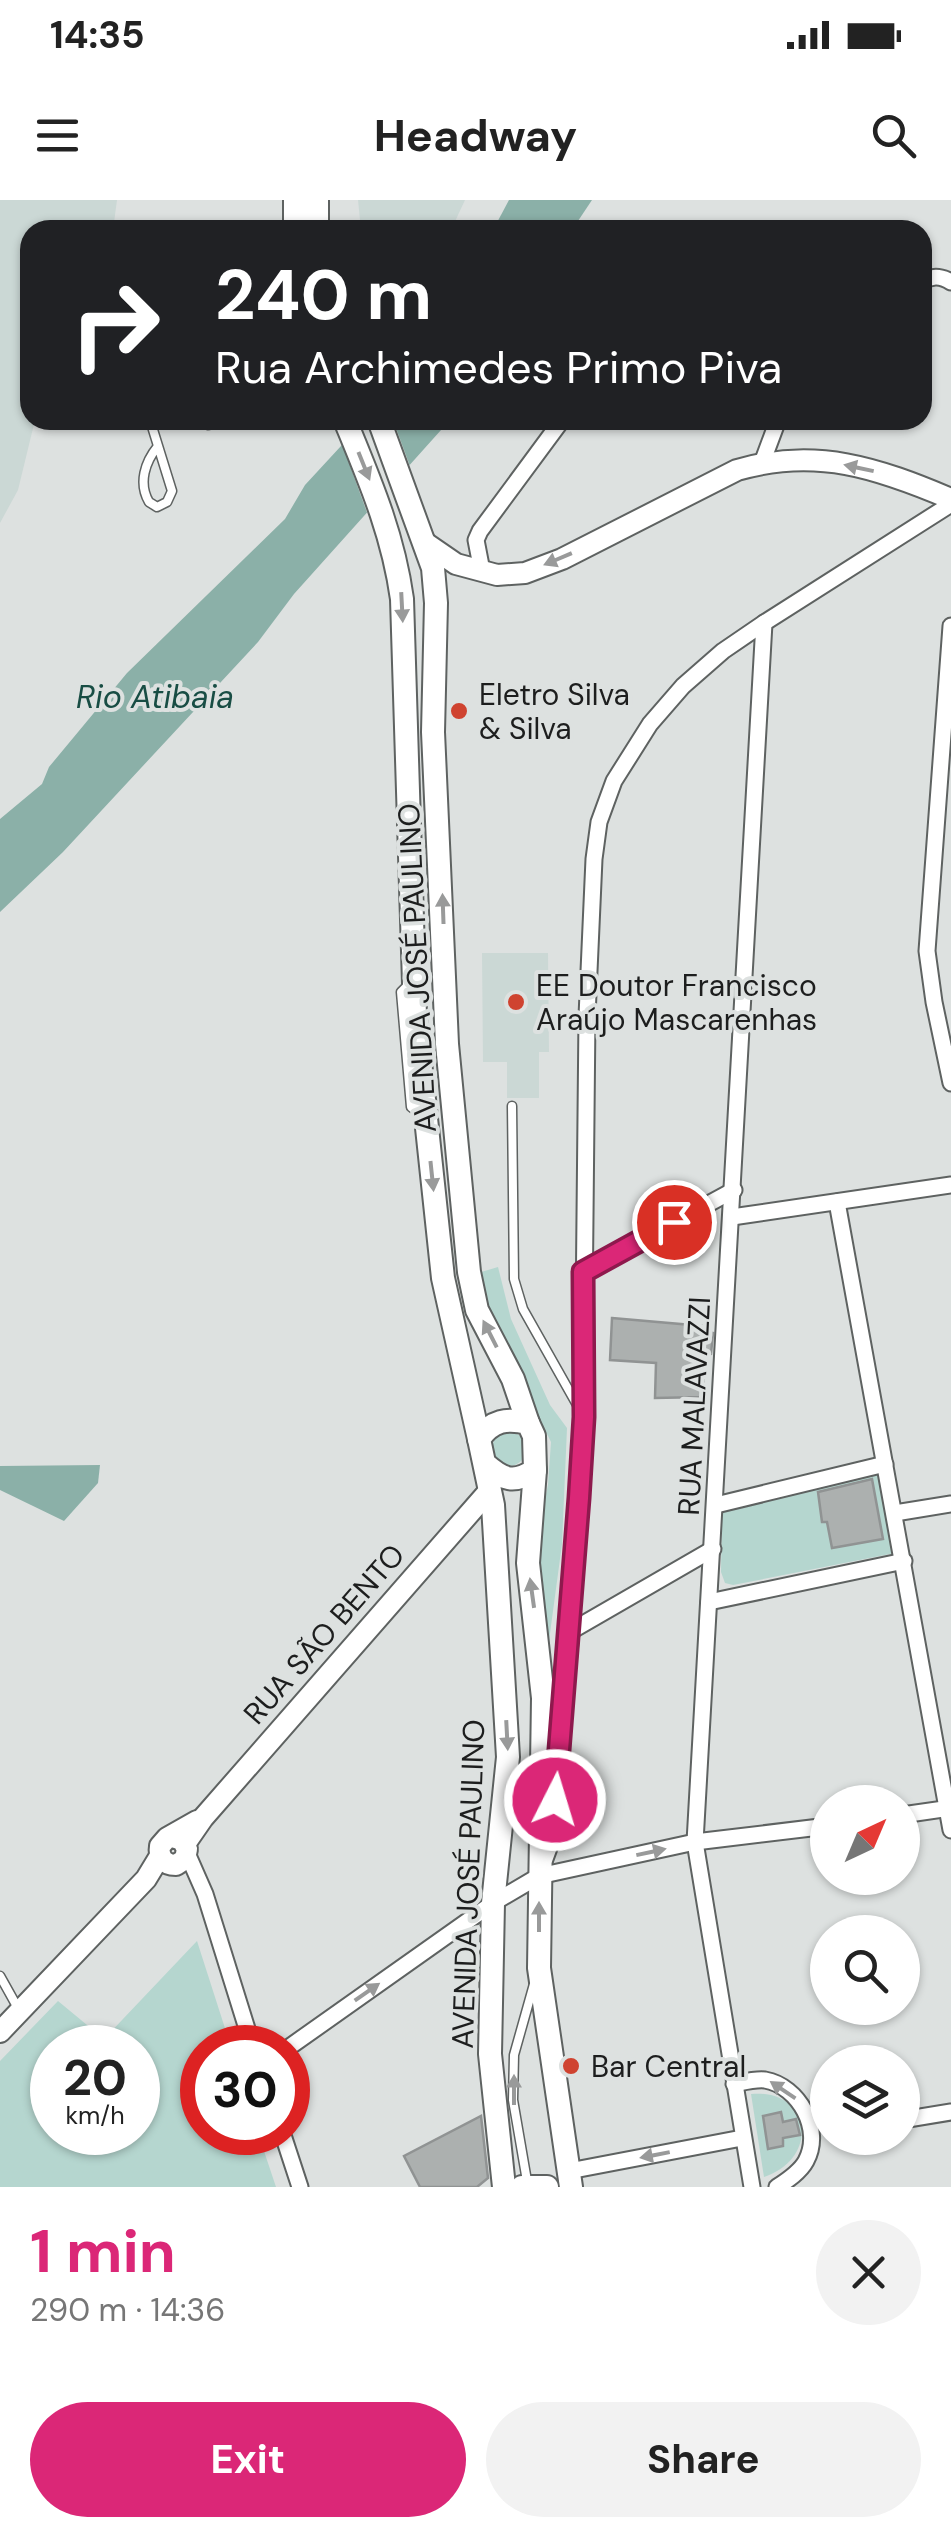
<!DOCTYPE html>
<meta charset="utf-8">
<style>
body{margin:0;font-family:"DM Sans",sans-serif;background:#f2f2f2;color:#222;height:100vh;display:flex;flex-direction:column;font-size:38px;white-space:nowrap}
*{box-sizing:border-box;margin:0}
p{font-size:32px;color:#767676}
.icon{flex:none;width:55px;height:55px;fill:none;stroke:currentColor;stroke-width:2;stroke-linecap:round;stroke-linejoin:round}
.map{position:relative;height:1987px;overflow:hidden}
.drawer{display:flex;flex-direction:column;background:#fff;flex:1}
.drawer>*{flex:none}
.guide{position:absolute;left:20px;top:20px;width:912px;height:210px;border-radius:30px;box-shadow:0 2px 8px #0004;background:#202124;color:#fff;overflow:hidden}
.needle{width:65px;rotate:44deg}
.tools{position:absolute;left:810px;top:1585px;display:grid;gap:20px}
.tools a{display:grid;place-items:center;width:110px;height:110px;border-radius:50%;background:#fff;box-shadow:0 2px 8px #0004;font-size:50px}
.speed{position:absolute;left:30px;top:1825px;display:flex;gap:20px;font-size:50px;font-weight:700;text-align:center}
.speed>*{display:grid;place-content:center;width:130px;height:130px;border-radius:50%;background:#fff;box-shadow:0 2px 8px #0004;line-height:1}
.speed small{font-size:25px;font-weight:400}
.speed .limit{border:15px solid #d22;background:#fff;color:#111}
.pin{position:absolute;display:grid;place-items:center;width:85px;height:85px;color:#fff;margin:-42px;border:5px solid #fff;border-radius:50%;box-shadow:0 2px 10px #0007}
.me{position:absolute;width:110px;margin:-55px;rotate:5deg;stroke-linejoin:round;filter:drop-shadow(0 0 8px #0008)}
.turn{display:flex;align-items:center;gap:35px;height:210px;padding:0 30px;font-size:45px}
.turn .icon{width:130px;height:130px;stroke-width:2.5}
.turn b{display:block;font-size:70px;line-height:85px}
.round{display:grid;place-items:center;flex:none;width:105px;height:105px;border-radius:52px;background:#f2f2f2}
.summary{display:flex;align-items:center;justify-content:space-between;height:170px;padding:0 30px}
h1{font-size:60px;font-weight:700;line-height:75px;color:#db2777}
.primary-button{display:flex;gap:20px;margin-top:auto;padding:20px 30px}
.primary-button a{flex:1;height:115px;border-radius:60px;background:#db2777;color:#fff;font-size:40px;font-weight:700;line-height:115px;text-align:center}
.primary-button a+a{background:#f2f2f2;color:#222}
.status{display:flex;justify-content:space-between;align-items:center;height:70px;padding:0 50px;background:#fff;direction:ltr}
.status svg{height:28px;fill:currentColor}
header{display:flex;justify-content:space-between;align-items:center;height:130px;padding:0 30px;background:#fff;font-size:45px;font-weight:700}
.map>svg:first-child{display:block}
</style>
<div class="status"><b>14:35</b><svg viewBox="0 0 49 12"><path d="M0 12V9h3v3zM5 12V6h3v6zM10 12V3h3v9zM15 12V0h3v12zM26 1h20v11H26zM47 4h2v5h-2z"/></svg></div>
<header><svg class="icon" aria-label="menu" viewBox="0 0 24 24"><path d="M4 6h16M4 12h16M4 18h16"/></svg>Headway<svg class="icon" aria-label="search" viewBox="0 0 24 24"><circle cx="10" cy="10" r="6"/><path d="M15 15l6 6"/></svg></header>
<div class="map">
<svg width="951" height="1987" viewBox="0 0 951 1987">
<rect width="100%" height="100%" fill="#dde1e0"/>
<g fill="#cbd8d5">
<path d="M0 0H117L113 30H30V220H35L18 290 0 323Z"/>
<path d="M358 0H465L451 30H361Z"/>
<path d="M482 753H548L549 852H539V898H507V862H483Z"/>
</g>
<g fill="#b5d6cf" fill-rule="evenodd">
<path d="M498 1067 511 1119 550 1205 567 1228 562 1344 537 1530 536 1338 548 1285 551 1242 483 1106 478 1073Z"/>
<circle cx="509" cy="1249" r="17"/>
<path d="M878 1273 882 1274 895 1353 733 1385 725 1383 721 1372 722 1310Z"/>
<path d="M197 1741 231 1847 202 1848V1932L258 1933 276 1987H0V1861L58 1801 104 1839ZM52 1848H138V1932H52Z"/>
<path d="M751 1894C811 1888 821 1958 764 1977Z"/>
</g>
<g fill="#8bb0a8">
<path d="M509 0H592L572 30H493Z"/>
<path d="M365 220H450L294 394 258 442 63 652 0 712V619L42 584 49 567 127 473 285 319 305 285Z"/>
<path d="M100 1265 98 1283 64 1321 0 1290V1266Z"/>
</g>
<path fill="#dde1e0" d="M358 220H393L411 269 369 318 340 238Z"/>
<g fill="#acb0af" stroke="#909393" stroke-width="2.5">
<path d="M612 1118 703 1126 704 1131 713 1133 711 1154 702 1158 704 1197 655 1198 656 1163 610 1160Z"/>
<path d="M872 1279 883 1339 832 1348 827 1322H822L818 1292Z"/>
<path d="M781 1912 783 1922 796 1919 800 1935 783 1938V1946L768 1949 763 1916Z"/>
<path d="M481 1916 488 1978 477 1987H420L404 1956Z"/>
</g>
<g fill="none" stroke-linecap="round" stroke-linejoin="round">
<g stroke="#5e6261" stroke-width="11">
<g id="lane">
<path d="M150 220 172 291 167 302 157 307 149 302C138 283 145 262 158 246"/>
<path d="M196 220 208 225 212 220"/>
<path d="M408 785 401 792 411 907 420 914"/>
<path d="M512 906 514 1079 523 1109 580 1210"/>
<path d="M0 1776 19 1810"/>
<path d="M527 1981 513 1900 514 1855 534 1784"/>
</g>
</g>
<g stroke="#5e6261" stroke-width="19">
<g id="street">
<path d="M922 82C932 75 941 76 951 82"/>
<path d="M762 263 778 220"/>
<path d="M482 371 476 340 480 331 562 220"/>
<path d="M951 426 927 751 934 802 951 883"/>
<path d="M837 1002 951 1630"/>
<path d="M732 1017 951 985"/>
<path d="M583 1072 734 990"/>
<path d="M716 1305 885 1264"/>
<path d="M895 1313 951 1304"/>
<path d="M709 1402 904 1361"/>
<path d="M571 1431 713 1349"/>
<path d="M902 1615 951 1608"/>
<path d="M187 1653 205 1694 253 1848"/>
<path d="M545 1659 552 1640 571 1431 583 1217 587 816 594 659 599 622 614 581 650 524 683 486 723 451 764 423 951 304"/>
<path d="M288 1848 493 1703 539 1676 695 1642 828 1626"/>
<path d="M734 1884C744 1882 755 1879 765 1880 799 1886 823 1930 806 1961 800 1972 788 1980 777 1987"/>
<path d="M902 1920 951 1912"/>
<path d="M282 1932 300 1987"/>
<path d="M569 1971 742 1938"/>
<path d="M752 1987 695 1642 764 423"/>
</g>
</g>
<g stroke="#5e6261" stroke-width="24">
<g id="secondary">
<path d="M424 342 456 364 497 375 525 373 562 359 737 270C816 247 878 268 951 299"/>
<path d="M172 1637 182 1640 187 1649 185 1659 176 1665C164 1665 158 1657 160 1646L167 1638 197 1621"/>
<path d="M185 1644 203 1618 489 1291"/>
<path d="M0 1832 146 1679 160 1656"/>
</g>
</g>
<g stroke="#5e6261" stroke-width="26">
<g id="primary">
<path d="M295 0V30"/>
<path d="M317 0V30"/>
<path d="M345 220C370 281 393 334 402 399L415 815 443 1078 479 1239"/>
<path d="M379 220 433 368 436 403 433 532 447 844 469 1072 477 1110 513 1179 528 1223"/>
<path d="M485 1264C503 1280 514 1284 535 1270L534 1236 528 1223C507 1218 492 1220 479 1239L493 1305 508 1557 493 1703 490 1854 504 1987"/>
<path d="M535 1270 528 1363 543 1498 539 1768 571 1987"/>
<path d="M522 1987H547"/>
</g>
</g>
<use href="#lane" stroke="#fff" stroke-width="8"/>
<use href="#street" stroke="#fff" stroke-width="15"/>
<use href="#secondary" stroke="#fff" stroke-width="20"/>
<use href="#primary" stroke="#fff" stroke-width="22"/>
</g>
<defs><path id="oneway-solid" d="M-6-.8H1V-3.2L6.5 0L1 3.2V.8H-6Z" transform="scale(2.5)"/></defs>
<g fill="#999a9a">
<use href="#oneway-solid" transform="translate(364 266) rotate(68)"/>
<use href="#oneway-solid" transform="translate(859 268) rotate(-168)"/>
<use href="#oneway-solid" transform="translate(558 359) rotate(157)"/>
<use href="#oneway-solid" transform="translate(402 407) rotate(87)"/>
<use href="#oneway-solid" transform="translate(443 709) rotate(-92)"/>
<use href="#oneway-solid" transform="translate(432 976) rotate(84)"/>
<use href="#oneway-solid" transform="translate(490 1134) rotate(-117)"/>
<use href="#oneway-solid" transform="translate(532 1393) rotate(-98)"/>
<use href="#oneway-solid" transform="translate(507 1535) rotate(87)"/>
<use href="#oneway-solid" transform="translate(651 1652) rotate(-12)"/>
<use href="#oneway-solid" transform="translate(539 1717) rotate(-90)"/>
<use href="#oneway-solid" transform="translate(367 1792) rotate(-35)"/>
<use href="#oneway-solid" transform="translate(514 1890) rotate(-90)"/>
<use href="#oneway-solid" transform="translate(783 1890) rotate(-146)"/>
<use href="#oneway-solid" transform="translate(655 1955) rotate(169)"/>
</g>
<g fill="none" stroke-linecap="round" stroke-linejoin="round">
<g stroke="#8e194d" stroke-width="25">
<path id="route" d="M555 1600 579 1298 584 1217 583 1072 674 1022"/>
</g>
<use href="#route" stroke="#db2777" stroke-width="18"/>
</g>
<g fill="#cf4330" stroke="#dde1e0" stroke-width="4">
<circle cx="459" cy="511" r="10"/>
<circle cx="516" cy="802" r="10"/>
<circle cx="571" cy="1866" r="10"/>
</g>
<g text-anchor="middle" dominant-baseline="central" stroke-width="8" stroke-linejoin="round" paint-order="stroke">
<g font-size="30" fill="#1d1e1e" stroke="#dde1e0" text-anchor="start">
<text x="479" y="494">Eletro Silva<tspan x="479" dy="34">&amp; Silva</tspan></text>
<text x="536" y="785">EE Doutor Francisco<tspan x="536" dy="34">Araújo Mascarenhas</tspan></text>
<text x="591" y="1866">Bar Central</text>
</g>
<g font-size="30" fill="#1d1e1e" stroke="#dde1e0">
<text transform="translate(417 768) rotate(-93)">AVENIDA JOSÉ PAULINO</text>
<text transform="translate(694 1206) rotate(-87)">RUA MALAVAZZI</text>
<text transform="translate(324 1434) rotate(-49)">RUA SÃO BENTO</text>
<text transform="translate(468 1684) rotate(-88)">AVENIDA JOSÉ PAULINO</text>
</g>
<g font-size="32" font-style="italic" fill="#184d44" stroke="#dde1e0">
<text x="155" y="497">Rio Atibaia</text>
</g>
</g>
</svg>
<div class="tools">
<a><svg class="needle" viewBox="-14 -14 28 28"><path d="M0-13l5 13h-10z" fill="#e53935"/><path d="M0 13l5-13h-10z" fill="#767676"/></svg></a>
<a><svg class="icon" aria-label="search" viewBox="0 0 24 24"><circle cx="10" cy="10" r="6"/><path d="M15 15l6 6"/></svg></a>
<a><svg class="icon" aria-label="layers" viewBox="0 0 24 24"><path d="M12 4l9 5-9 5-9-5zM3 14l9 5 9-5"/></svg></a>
</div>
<div class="speed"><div>20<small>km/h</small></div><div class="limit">30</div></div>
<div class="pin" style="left:674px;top:1022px;background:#d93025"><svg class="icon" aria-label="arrive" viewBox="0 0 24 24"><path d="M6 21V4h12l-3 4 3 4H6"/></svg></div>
<svg class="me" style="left:555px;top:1600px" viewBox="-20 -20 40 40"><circle r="17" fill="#db2777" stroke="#fff" stroke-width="3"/><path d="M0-11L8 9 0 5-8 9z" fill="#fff"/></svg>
<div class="guide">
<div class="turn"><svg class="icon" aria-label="right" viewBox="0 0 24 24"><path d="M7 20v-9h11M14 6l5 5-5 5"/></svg><div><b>240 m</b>Rua Archimedes Primo Piva</div></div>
</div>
</div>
<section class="drawer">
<div class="summary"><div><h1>1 min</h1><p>290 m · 14:36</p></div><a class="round"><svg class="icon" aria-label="close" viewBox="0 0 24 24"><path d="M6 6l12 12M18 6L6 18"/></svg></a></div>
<div class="primary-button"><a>Exit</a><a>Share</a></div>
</section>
